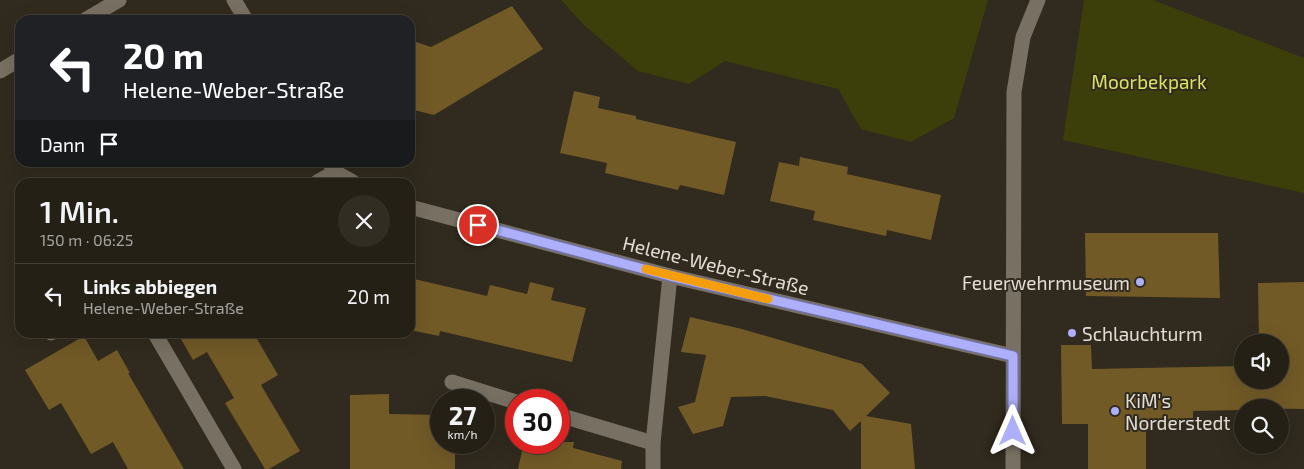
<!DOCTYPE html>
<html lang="de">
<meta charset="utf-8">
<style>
body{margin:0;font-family:"Exo 2",sans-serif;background:#312d23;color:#f1f3f6;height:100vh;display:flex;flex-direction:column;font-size:19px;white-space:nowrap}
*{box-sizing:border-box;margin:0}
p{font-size:16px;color:#a3a3a1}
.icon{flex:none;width:28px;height:28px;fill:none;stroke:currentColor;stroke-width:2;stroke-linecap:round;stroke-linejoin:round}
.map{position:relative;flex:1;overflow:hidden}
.details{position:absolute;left:15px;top:178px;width:400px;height:160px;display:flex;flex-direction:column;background:#252016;border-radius:15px;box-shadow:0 5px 20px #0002,0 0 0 1px #423e35}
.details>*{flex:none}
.top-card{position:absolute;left:15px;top:15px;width:400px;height:152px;border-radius:15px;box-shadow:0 5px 20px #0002,0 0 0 1px #423e35;background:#202124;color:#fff;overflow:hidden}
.tools{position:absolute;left:1234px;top:334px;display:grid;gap:10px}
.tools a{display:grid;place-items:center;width:55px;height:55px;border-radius:50%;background:#252016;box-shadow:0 5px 20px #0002,0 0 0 1px #423e35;font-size:25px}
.speed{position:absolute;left:430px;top:389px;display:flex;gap:10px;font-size:25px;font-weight:700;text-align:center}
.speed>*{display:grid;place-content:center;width:65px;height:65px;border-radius:50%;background:#252016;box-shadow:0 5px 20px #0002,0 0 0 1px #423e35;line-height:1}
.speed small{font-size:12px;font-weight:400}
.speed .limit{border:8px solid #d22;background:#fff;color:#111}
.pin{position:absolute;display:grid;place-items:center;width:42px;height:42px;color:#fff;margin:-21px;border:2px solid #fff;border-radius:50%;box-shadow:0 1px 5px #0007}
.me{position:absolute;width:55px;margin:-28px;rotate:0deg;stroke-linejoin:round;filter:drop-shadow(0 0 4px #0008)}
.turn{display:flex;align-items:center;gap:18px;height:105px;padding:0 25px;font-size:22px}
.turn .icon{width:65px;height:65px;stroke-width:2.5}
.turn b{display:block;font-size:35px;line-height:42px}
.then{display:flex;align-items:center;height:48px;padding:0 25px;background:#0003;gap:10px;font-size:19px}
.round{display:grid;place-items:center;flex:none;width:52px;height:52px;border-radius:26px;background:#312d23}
.head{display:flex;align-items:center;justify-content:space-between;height:85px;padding:0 25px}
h1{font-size:30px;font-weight:600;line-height:38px}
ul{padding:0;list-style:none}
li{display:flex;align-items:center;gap:15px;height:65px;padding:0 25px;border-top:1px solid #423e35}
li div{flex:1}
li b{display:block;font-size:19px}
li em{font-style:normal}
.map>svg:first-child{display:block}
</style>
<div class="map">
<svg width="1304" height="469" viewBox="0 0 1304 469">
<rect width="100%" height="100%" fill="#312a1e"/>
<g fill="#3c3f09">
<path d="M561 0H988L954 118 911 142 861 129 838 89 725 61 689 84 638 71 585 26Z"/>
<path d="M1084 0H1153L1304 58V193L1063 140Z"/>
</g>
<g fill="#725a27">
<path d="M512 6 543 49 434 115 410 109V40L431 47Z"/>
<path d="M574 91 600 97 598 108 636 116V119L736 142 724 195 680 185 678 190 605 173 607 163 560 153Z"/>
<path d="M800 157 848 167 847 174 941 195 931 240 887 230 886 236 813 220 815 211 770 201 779 162 799 166Z"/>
<path d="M1085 233H1218L1220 298 1086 296Z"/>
<path d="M410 278 487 296 490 285 527 294 530 282 554 288 551 300 586 308 572 362 440 331 439 336 410 330Z"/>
<path d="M1304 282V409L1242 408V410L1193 411V422H1146V469H1088V424H1062L1061 345H1091L1092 369 1242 366V380H1280V342H1259L1258 283Z"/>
<path d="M690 317 742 329 862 364 890 393 866 416 911 424 915 469H861V421L850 431 833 410 765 396 731 397 723 426 693 434 678 407 695 402 706 355 681 352Z"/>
<path d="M177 332H253L278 375 261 385 300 451 269 469H265L225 403 234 398 207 352 193 360Z"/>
<path d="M84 336 98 361 117 350 130 373H128L184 469H128L113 442 91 454 61 403 49 410 25 370Z"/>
<path d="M389 394V414L441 415V442H455V469H350V395Z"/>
<path d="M524 442H574L573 448 622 461 621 469H518Z"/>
</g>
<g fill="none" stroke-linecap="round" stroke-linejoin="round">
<g stroke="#787062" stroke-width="15">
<path d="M452 382 516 402"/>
<path d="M559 415 653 443"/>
</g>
<g stroke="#787062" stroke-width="15">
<path d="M234 0 246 20"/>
<path d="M85 20 119 0"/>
<path d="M0 71 20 59"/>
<path d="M329 162 335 172 353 182"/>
<path d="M317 182 335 172"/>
<path d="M410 207 670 276 1013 356"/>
<path d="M154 332 234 469"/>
<path d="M51 333 52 332"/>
<path d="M653 469V443L670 276"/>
<path d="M1013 469 1014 92 1023 37 1038 0"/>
</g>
</g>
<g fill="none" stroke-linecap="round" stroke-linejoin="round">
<g stroke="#7072a3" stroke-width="12">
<path id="route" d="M478 225 670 276 1013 356V431"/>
</g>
<use href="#route" stroke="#adaffb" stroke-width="9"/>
<path stroke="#f59e0b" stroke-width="9" d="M646 269 768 299"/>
</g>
<g fill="#adaffb" stroke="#312a1e" stroke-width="2">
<circle cx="1140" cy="282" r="5"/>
<circle cx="1072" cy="333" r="5"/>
<circle cx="1115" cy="411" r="5"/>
</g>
<g text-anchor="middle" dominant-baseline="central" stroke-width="4" stroke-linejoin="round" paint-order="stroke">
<g font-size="19" fill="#dbe460" stroke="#312a1e">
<text x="1149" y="81">Moorbekpark</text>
</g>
<g font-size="19" fill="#e2ded6" stroke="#312a1e">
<text transform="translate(716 265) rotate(14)">Helene-Weber-Straße</text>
</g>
<g font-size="19" fill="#e2ded6" stroke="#312a1e" text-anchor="start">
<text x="1130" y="282" text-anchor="end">Feuerwehrmuseum</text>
<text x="1082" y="333">Schlauchturm</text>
<text x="1125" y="400">KiM's<tspan x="1125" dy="22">Norderstedt</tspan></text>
</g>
</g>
</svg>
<div class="tools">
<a><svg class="icon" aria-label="sound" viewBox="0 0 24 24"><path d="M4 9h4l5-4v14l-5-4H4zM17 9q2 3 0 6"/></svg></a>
<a><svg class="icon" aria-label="search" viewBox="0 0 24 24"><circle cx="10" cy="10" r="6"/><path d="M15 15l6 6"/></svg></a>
</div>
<div class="speed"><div>27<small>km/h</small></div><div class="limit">30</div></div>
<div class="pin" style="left:478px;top:225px;background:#d93025"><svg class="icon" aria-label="arrive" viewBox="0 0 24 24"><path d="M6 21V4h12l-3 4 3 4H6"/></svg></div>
<svg class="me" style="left:1013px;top:431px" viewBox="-20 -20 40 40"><path d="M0-17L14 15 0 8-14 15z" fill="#adaffb" stroke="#fff" stroke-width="4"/></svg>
<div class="top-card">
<div class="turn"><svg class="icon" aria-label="left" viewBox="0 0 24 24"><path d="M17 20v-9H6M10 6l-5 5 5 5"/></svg><div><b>20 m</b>Helene-Weber-Straße</div></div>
<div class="then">Dann<svg class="icon" aria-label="arrive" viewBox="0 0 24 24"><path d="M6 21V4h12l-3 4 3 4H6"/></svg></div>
</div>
<section class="details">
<div class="head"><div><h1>1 Min.</h1><p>150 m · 06:25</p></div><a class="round"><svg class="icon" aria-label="close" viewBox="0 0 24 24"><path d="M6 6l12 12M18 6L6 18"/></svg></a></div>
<ul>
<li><svg class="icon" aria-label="left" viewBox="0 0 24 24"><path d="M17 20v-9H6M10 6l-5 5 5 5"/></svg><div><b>Links abbiegen</b><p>Helene-Weber-Straße</p></div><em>20 m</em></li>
</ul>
</section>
</div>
